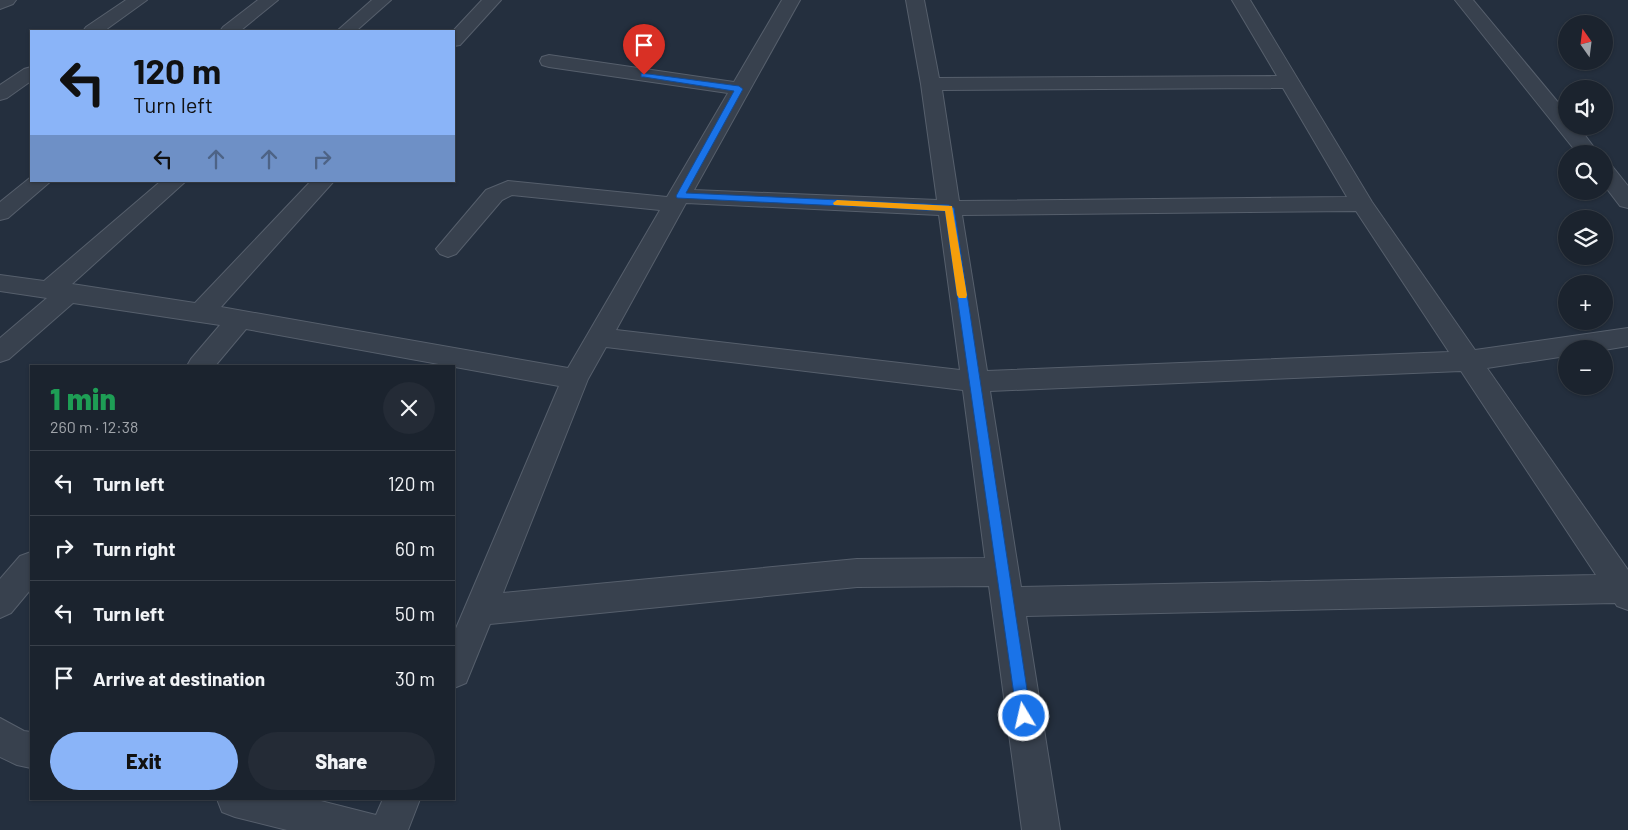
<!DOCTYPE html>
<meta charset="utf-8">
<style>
body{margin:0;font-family:Barlow,sans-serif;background:#242b36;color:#f1f3f6;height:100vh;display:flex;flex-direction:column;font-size:19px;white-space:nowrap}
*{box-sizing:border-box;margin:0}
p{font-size:16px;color:#a0a4aa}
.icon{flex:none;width:28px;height:28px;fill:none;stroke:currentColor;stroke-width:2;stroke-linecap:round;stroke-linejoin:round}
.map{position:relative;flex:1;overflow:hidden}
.details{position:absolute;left:30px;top:365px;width:425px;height:435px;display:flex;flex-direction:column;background:#1b232e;border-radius:0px;box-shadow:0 1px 4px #0004,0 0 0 1px #39404a}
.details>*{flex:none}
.guide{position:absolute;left:30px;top:30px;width:425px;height:152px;border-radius:0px;box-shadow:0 1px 4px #0004,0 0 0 1px #39404a;background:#8ab4f8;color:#111;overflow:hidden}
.needle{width:32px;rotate:346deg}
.controls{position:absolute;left:1558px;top:15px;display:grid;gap:10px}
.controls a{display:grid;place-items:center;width:55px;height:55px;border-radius:50%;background:#1b232e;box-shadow:0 1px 4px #0004,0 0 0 1px #39404a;font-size:25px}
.pin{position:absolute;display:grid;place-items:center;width:42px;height:42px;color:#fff;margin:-51px -21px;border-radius:50% 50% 50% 0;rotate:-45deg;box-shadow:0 0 5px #0007}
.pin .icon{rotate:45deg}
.me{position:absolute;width:55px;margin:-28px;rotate:351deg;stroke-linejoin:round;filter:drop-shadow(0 0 4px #0008)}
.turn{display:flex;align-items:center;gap:18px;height:105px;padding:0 20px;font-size:22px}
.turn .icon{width:65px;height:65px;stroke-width:2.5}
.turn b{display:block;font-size:35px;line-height:42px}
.lanes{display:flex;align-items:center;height:48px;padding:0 20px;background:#0003;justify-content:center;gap:25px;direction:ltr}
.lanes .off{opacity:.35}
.round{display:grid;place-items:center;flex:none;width:52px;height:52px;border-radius:26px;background:#242b36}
.headline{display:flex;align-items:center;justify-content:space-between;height:85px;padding:0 20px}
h1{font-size:30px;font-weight:800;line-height:38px;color:#1e9e55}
.primary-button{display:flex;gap:10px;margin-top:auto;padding:10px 20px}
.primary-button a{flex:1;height:58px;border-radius:30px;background:#8ab4f8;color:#111;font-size:20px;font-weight:800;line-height:58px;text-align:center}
.primary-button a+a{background:#242b36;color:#f1f3f6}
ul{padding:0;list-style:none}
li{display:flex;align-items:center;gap:15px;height:65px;padding:0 20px;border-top:1px solid #39404a}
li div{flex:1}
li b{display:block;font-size:19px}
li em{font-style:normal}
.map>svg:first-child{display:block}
</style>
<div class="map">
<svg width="1628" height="830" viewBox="0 0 1628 830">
<rect width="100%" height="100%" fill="#242f3e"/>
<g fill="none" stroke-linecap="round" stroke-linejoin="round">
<g stroke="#565f6c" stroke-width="2">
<g id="street">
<path d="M0 0H16L13 4 0 9Z"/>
<path d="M126 0H147L104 31H83L86 27Z"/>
<path d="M258 0H278L240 31H220L223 27Z"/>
<path d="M372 0H391L356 31H337Z"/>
<path d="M482 0H501L460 45 454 46 453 31Z"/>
<path d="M782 0H800L694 190 937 200 921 84 906 0H924L939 78 1277 76 1232 0H1250L1372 202 1475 350 1628 328V346L1604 350 1566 349V356L1487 368 1628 570V610L1617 606 1615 603 1026 616 1060 830H1022L989 586 857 587 490 624 466 683 454 688V633L559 386 246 329 215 366H187L191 359 220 325 73 303 9 359 0 362V338L47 298 0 291V275L44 281 161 181H186L72 284 195 303 311 181H334L221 307 568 368 660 210 512 195 502 200 456 254 448 257 440 254 436 249 486 190 508 181 667 197 728 93 549 67 542 65 540 61 542 57 549 55 734 82ZM1283 88 1347 197 959 201 942 90ZM686 203 939 215 960 370 616 330ZM1356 211 1449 352 987 371 962 215ZM606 347 963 390 985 558 857 559 503 593 588 379ZM1461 371 1596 575 1021 587 990 391Z"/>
<path d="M1455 0H1473L1566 112V126H1578L1599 154H1578Z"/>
<path d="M31 67V81L7 98 0 100V85L24 69Z"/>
<path d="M1604 164 1612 166 1628 186V208L1620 206 1604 185Z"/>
<path d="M31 177V181H51L8 218 0 220V202Z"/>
<path d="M31 552V589L11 613 0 618V579L20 556Z"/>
<path d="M0 718 24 731 31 732V768L17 765 0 757Z"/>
<path d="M217 799H313L376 815 383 799H420L408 830H287L235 817 222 812Z"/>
</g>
</g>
<use href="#street" fill="#38414e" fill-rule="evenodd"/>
</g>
<path fill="#1a73e8" stroke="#114b97" d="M641 73 739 86 743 89 686 193 949 205 954 208 1031 716 1029 721 1024 723 1019 721 1017 716 945 211 677 198 676 196 734 91 644 77H641Z"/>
<path fill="#f59e0b" d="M837 200 952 206 967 295 966 298H959L957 295 945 211 834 205 833 203Z"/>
</svg>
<div class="controls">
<a><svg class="needle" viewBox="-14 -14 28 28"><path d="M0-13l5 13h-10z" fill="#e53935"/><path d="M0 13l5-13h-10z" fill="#a0a4aa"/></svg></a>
<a><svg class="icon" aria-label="sound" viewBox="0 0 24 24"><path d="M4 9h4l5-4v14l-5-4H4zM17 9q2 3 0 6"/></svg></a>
<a><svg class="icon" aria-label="search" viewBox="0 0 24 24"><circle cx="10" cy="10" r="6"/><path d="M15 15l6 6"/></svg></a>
<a><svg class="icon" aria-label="layers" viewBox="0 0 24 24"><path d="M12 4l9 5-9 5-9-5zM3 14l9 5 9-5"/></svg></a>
<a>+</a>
<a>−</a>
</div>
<div class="pin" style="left:644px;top:75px;background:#d93025"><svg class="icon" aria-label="arrive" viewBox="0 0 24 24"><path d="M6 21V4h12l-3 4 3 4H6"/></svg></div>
<svg class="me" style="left:1024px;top:716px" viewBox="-20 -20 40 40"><circle r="17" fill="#1a73e8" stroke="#fff" stroke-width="3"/><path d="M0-11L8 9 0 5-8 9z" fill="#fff"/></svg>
<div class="guide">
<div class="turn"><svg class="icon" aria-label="left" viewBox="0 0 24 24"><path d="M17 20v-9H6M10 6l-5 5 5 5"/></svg><div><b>120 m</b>Turn left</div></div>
<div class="lanes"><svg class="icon" aria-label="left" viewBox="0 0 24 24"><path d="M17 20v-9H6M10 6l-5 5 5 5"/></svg><svg class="icon off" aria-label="ahead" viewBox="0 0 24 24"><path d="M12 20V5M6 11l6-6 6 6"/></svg><svg class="icon off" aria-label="ahead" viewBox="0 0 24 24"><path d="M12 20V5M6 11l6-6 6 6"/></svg><svg class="icon off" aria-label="right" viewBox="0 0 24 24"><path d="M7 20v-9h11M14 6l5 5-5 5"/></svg></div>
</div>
<section class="details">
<div class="headline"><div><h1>1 min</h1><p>260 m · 12:38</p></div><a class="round"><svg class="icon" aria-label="close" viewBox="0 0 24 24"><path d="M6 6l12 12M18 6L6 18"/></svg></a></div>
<ul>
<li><svg class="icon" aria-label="left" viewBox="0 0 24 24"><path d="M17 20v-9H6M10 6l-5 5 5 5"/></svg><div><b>Turn left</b></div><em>120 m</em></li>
<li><svg class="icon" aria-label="right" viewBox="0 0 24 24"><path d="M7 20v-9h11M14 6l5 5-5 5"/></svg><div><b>Turn right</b></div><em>60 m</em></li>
<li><svg class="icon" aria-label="left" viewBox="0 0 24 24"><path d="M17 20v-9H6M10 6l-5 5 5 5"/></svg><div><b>Turn left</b></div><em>50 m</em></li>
<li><svg class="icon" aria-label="arrive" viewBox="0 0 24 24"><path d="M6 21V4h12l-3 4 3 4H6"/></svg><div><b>Arrive at destination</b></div><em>30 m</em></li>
</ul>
<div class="primary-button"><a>Exit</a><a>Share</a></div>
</section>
</div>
